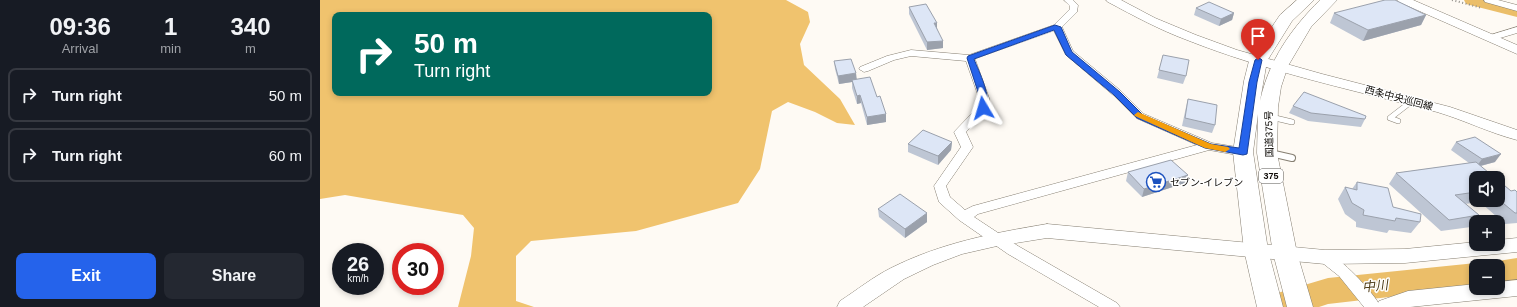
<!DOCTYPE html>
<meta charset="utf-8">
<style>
body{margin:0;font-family:Helvetica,"Noto Sans JP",sans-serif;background:#242831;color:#f1f3f6;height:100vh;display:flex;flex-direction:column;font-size:15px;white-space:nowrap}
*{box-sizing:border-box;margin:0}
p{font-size:13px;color:#9ea1a6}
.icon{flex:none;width:22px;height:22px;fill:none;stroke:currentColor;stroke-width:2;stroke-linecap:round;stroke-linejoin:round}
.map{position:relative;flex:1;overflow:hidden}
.panel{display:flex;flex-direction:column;background:#171b24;width:320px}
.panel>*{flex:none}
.banner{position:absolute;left:12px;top:12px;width:380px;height:84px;border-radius:8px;box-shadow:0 2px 6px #0003;background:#00695c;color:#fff;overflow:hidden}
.tools{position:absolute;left:1149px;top:171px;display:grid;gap:8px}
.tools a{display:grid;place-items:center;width:36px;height:36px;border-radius:8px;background:#171b24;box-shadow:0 2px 6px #0003;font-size:20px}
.speed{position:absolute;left:12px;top:243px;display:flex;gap:8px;font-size:20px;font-weight:700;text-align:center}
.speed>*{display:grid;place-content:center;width:52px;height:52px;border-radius:50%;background:#171b24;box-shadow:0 2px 6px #0003;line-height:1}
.speed small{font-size:10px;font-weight:400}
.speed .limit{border:6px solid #d22;background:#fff;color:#111}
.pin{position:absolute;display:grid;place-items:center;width:34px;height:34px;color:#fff;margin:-41px -17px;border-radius:50% 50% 50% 0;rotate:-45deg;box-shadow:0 0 4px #0007}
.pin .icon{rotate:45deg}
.me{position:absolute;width:44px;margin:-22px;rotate:353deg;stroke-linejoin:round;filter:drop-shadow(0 0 3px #0008)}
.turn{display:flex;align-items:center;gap:14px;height:84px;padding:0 16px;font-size:18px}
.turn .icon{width:52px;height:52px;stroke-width:2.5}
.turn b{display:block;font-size:28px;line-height:34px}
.eta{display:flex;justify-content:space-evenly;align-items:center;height:68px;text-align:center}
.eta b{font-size:24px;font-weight:800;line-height:28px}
.button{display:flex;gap:8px;margin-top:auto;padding:8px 16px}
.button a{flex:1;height:46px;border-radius:8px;background:#2563eb;color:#fff;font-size:16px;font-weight:800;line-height:46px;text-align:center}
.button a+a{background:#242831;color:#f1f3f6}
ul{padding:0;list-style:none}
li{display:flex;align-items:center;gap:12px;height:54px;margin:0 8px 6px;padding:0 8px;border:2px solid #363941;border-radius:8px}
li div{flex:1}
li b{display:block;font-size:15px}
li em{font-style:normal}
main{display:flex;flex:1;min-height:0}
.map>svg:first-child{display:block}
</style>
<main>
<section class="panel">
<div class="eta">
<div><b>09:36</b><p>Arrival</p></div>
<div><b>1</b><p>min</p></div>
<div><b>340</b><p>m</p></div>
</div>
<ul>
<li><svg class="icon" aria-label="right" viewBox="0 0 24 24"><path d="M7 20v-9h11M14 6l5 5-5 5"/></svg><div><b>Turn right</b></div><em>50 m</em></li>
<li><svg class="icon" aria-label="right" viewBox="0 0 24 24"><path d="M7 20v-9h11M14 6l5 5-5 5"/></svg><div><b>Turn right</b></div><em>60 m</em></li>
</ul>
<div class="button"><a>Exit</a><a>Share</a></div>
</section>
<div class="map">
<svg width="1197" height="307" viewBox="0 0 1197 307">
<rect width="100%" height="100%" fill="#fefaf4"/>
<path fill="#f0c36e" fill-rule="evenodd" d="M0 0H466L488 12 490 22 480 44 484 65 520 99 535 125 517 123 495 112 468 102 452 111 440 169 418 203 316 231 211 241 196 256V301L214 307H138L151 256 154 228 143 215 25 195 0 199ZM15 15H389V93H15Z"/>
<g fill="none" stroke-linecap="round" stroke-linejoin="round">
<g fill="#ebbe69" fill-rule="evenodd">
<path d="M1144 0H1176L1197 5V17L1146 4Z"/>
<path d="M1197 258V282L1178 285V266H1156V287L1008 304 999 307H939L944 297 1008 278 1156 263 1166 266 1178 261Z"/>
</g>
<g stroke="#867f72" stroke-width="6">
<g id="lane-far1">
<path d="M951 117 972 122"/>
<path d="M1078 121 1070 118 1092 101"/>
</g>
</g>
<g stroke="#867f72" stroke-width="8">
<path id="lane" d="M950 153 972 158"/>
</g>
<g stroke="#867f72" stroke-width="1">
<g id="street">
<path d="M744 0H753L758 5 757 12 742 27 753 51 801 91 824 114 892 143 923 148 927 149 929 152 927 155 923 156 889 150 658 214 654 217 698 246 797 303 800 307H779L688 254 639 220 619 202 614 186 641 147 634 132 658 107 659 98 646 61 591 56 574 60 548 71 544 72 539 69 540 67 567 56 591 50 649 55 734 25 750 9V6ZM734 31 746 55 793 95 816 118 877 145 653 206 645 210 630 197 626 186 653 147 646 132 669 108V98L655 59Z"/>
<path d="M1164 0H1178L1197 5V11L1165 2Z"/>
<path d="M1197 27V33L1170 41 1165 38 1167 36Z"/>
<path d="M1005 252C1021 257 1053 292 1061 307H1044L1019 276 1000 261 998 257 1000 253Z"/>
</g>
</g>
<g stroke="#867f72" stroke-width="1">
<g id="secondary">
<path d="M786 0H801L835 18 876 35 917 50 1002 74 1130 107 1197 130V140C1170 133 1144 120 1117 112 1033 90 948 72 867 40 840 30 814 16 788 2Z"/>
<path d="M1077 0H1093L1197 45V54L1079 2Z"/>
<path d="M727 224 1005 250 1085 249 1156 242V244H1178V240L1197 238V252L1085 263 1005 264 727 238 677 246 642 254 613 265 584 279 543 307H517L520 301C537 290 553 277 571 268 621 243 673 233 727 224Z"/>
<path d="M1197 280V296L1090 307H1056L1059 301 1088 291 1156 284V288H1178V282Z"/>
</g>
</g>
<g stroke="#867f72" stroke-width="1">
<path id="highway" d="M977 0H994L972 21 947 61 940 101C949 60 971 29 1000 0H1017L991 27 968 66 961 87 958 107 957 153 977 253 993 307H967L953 253 937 153 938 114 933 152 948 250 963 307H937L924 250 913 152 924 81 929 61 960 15Z"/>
</g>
<path stroke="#93908b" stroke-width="2" stroke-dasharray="1 2.5" stroke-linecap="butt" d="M1132 0 1162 8"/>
<use href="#lane-far1" stroke="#fff" stroke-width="5"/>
<use href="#lane" stroke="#fff" stroke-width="6"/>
<use href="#street" fill="#fff" fill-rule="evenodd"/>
<use href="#secondary" fill="#fff" fill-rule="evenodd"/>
<use href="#highway" fill="#fff" fill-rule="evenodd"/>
</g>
<g fill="#bec6d4">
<path d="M589 7 617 23V28L623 48 607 50 589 14Z"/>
<path d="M876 8 914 13 912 20 899 26 874 15Z"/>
<path d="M1014 13 1106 15 1101 25 1043 41 1010 23Z"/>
<path d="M843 55 866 76 863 84 837 78Z"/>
<path d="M514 61 537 79 557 97 566 114V122L547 125 541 103 537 104 532 88V82L519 84 515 69Z"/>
<path d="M868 99 895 125 892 133 862 126 866 107Z"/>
<path d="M973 106 1045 119 1041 127 988 121 969 113Z"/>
<path d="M632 142 631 150 618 165 588 152V144Z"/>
<path d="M1136 142 1175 162 1161 166 1156 178V200H1178V180L1191 191 1197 192V223L1185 224 1160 202 1145 204 1159 215 1151 227 1121 231 1069 184 1076 173 1149 163 1131 150Z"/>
<path d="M808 172 868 175 865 183 822 197 806 181Z"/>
<path d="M1037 182 1073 207 1100 222 1091 233 1069 230 1067 233 1036 227V222L1025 214 1018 199 1025 187 1032 189Z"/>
<path d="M558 209 607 213V222L585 238 559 217Z"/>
</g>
<g fill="#9ba1ac">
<path d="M914 13 912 20 899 26 901 19Z"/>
<path d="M1106 15 1101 25 1043 41 1048 30Z"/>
<path d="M614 23H617V30Z"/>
<path d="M623 41V48L607 50V42Z"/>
<path d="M536 73 537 81 532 80V82L519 84 518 76Z"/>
<path d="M540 95 541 103 537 104V96Z"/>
<path d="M566 114V122L547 125V117Z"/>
<path d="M632 142 631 150 618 165V156Z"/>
<path d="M1181 154 1175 162 1156 167 1162 159Z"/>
<path d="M868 175 865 183 822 197 824 189Z"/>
<path d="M607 213V222L585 238V229Z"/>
</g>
<g fill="#dde6f6" stroke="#9ba1ac">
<path d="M1065 0H1075L1106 15 1048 30 1014 13Z"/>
<path d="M889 2 914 13 901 19 876 8Z"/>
<path d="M606 4 617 23H614L623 41 607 42 589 7Z"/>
<path d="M843 55 869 60 866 76 839 70Z"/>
<path d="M531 59 536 73 518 76 514 61Z"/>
<path d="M550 77 557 97 560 96 566 114 547 117 540 95 537 96 532 80Z"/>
<path d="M984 92 1046 116 1045 119 991 113 973 106Z"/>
<path d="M868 99 897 105 895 125 865 118Z"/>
<path d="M603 130 632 142 618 156 588 144Z"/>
<path d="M1155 137 1181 154 1162 159 1136 142Z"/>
<path d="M851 160 868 175 824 189 808 172Z"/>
<path d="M1156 162 1175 178H1156V192L1135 195 1159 215 1129 220 1076 173Z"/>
<path d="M1178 180 1191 191 1195 190 1197 192V213H1195L1178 199Z"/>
<path d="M1037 182 1068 188 1073 207 1101 214 1100 222 1076 218 1075 221 1043 215 1044 210 1032 203 1025 187 1037 190Z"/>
<path d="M580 194 607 213 585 229 558 209Z"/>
</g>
<path fill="#2563eb" stroke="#184099" d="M735 25 741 27 752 52 800 92 823 115 891 144 919 148 929 82 935 60 938 58 941 59 942 60 937 82 927 154 923 155 885 148 817 118 794 95 746 55 734 30 654 59C659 72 672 97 666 110H660V98L647 58 648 56Z"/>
<path fill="#f59e0b" d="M818 112 891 144 908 147 910 149 905 152 885 148 815 116 814 115Z"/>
<defs>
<g id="supermarket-ring" transform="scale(1)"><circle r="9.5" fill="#fff" stroke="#1c52bf" stroke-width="1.5"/><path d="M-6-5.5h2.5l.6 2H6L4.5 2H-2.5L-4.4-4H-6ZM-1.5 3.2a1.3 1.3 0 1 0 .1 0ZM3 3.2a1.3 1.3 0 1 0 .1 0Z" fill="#1c52bf"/></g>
</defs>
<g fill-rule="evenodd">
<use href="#supermarket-ring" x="836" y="182"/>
</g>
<g text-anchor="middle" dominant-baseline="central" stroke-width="3" stroke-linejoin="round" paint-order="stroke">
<rect fill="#fff" stroke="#565451" stroke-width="1" x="939" y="169" width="24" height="14" rx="3"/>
<g font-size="9" font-weight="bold" fill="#0e0b07">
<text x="951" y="176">375</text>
</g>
<g font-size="10" fill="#0e0b07" stroke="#fff">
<text transform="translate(1079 98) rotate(15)">西条中央巡回線</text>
<text transform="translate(949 134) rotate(-91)">国道375号</text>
</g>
<g font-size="10" fill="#0e0b07" stroke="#fff" text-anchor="start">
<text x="850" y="182">セブン-イレブン</text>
</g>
<g font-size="13" font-style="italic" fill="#4c3a15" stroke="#fff">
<text transform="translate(1055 286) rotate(-6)">中川</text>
</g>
</g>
</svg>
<div class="tools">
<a><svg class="icon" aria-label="sound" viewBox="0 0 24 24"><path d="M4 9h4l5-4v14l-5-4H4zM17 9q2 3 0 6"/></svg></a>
<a>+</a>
<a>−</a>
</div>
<div class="speed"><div>26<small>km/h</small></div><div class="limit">30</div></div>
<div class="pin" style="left:938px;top:60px;background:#d93025"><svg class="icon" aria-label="arrive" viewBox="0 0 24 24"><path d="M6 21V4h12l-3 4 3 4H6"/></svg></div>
<svg class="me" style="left:663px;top:108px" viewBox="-20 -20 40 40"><path d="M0-17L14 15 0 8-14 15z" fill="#2563eb" stroke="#fff" stroke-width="4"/></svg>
<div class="banner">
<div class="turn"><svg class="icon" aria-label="right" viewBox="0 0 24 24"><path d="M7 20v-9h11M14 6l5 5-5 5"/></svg><div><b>50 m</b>Turn right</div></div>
</div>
</div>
</main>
